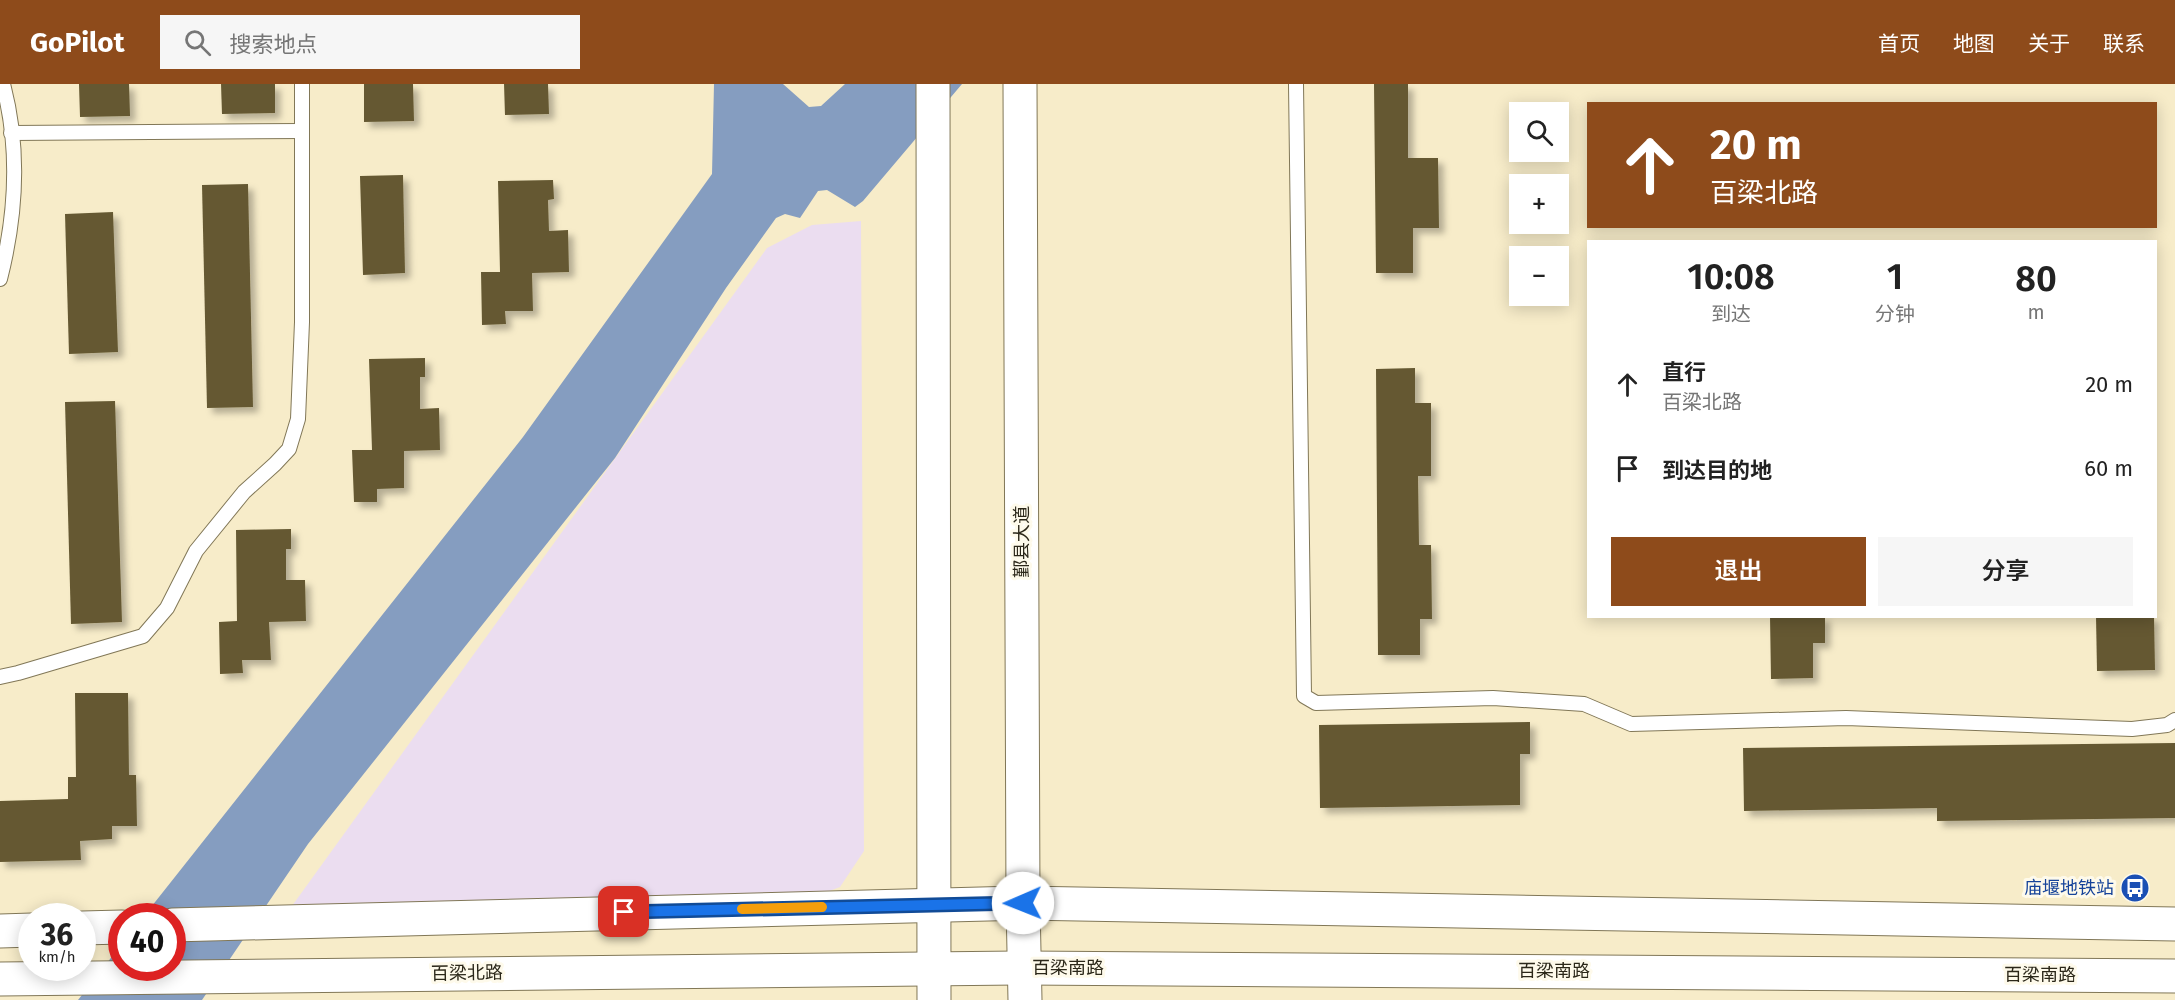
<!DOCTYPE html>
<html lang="zh">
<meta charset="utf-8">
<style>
body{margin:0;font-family:"Fira Sans","Noto Sans SC",sans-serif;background:#f6f6f6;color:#222;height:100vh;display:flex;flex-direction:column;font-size:22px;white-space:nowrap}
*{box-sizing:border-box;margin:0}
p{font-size:20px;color:#767676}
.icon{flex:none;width:33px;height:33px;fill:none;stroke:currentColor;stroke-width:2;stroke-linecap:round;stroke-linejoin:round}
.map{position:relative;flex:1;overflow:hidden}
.drawer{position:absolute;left:1587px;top:156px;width:570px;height:378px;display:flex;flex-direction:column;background:#fff;border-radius:0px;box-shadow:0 3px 15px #0003}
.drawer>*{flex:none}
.guide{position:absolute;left:1587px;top:18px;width:570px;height:126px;border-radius:0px;box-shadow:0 3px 15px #0003;background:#8e4b1b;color:#fff;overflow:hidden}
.controls{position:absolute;left:1509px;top:18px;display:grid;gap:12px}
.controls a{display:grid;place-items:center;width:60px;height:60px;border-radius:0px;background:#fff;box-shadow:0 3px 15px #0003;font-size:30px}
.speed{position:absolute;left:18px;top:819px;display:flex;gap:12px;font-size:30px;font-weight:700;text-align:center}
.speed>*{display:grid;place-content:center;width:78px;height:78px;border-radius:50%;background:#fff;box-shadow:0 3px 15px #0003;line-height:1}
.speed small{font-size:15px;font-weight:400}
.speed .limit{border:9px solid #d22;background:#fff;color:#111}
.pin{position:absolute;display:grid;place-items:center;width:51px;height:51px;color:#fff;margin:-26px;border-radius:12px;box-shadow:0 3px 9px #0006}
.me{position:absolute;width:66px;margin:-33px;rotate:269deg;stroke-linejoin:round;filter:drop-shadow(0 0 4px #0008)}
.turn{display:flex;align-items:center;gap:21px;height:126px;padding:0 24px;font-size:27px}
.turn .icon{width:78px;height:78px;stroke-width:2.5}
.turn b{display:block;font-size:42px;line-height:51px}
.eta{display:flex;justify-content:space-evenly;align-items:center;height:102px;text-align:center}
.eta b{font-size:36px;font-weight:600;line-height:42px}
.primary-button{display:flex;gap:12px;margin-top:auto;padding:12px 24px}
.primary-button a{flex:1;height:69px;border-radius:0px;background:#8e4b1b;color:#fff;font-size:24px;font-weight:600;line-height:69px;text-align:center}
.primary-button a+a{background:#f6f6f6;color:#222}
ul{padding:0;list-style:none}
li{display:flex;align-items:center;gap:18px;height:84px;padding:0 24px}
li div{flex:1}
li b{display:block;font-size:22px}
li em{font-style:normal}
header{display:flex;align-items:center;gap:36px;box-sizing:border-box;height:84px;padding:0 30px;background:#8e4b1b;color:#fff}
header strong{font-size:28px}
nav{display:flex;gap:33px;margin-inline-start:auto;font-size:21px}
.search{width:420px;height:54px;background:#f6f6f6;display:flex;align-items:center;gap:15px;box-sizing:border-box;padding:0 21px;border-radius:0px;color:#767676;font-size:22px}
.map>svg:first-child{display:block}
</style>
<header>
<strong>GoPilot</strong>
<div class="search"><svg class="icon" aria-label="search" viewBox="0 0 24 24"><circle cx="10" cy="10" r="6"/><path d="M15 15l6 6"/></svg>搜索地点</div>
<nav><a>首页</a><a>地图</a><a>关于</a><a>联系</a></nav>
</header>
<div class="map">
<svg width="2175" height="916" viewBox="0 0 2175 916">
<defs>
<filter id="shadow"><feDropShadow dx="5.5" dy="5.5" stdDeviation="3" flood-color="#0004"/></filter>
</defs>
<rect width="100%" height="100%" fill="#f7ecc9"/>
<path fill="#ebddf0" d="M861 137 864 767 840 803 803 817 284 833 767 164 812 141Z"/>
<path fill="#859dc0" d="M714 0H783L809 23 821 22 845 0H962L863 117 855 123 827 106 818 107 800 134 785 130 776 134 726 204 615 374 308 760 202 916H78L121 861 122 884H172V832H144L523 353 712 90Z"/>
<g fill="#655932" filter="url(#shadow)">
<path d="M79 0H129L130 32 80 33Z"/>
<path d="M221 0H275V29L222 30Z"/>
<path d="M364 0H413L414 37 364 38Z"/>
<path d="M504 0H548L549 30 505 31Z"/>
<path d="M1374 0H1408V74H1438L1439 144H1413V189H1376Z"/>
<path d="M403 91 405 189 363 191 360 92Z"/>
<path d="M553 96 554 115 548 116 549 147 568 146 569 188 532 189 533 227H505L506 240 482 241 481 188H500L498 97Z"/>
<path d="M248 100 253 323 207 324 202 101Z"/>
<path d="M113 128 118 268 69 270 65 130Z"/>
<path d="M425 274V293H420V325L439 324 440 366 404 367V404L377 405V418H354L352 366H372L369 275Z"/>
<path d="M1415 284V319H1431V392H1418L1419 461H1431L1432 535H1420V571H1378L1376 285Z"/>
<path d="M115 317 122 538 71 540 65 318Z"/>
<path d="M291 445V465H286V496H305L306 537 269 538 271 576H242L243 589 220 590 219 538 237 537 236 446Z"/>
<path d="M1770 532H1825V559H1813V594L1771 595Z"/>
<path d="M2096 532H2154L2155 586 2097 587Z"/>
<path d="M75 609H128L129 691H136L137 742H112V755L80 757 81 776 0 778V717L68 715V693H76Z"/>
<path d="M1530 638V670H1520V721L1320 724 1319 641Z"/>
<path d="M2175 659V734L1937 737V724L1744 727 1743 664Z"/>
</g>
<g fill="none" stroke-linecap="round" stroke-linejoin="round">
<g stroke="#817757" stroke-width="16">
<g id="lane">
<path d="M1296 0 1304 612 1316 619 1493 614 1584 620 1631 640 1846 634 2132 645 2167 641 2175 636"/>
<path d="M11 49 302 47"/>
<path d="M0 195C16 132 20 64 3 0"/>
<path d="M0 593 18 589 143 552 167 524 196 467 244 408 275 380 289 365 298 335 302 238V0"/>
</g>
</g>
<g stroke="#817757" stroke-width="35">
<g id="secondary">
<path d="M172 841 1023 819 2175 840"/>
<path d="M82 844 122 843"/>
<path d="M0 847 32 846"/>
<path d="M0 895 1025 884 2175 892"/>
</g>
</g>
<g stroke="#817757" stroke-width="35">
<g id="primary">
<path d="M933 0 934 916"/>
<path d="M1020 0 1023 819 1025 916"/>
</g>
</g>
<use href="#lane" stroke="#fff" stroke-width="14"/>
<use href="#secondary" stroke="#fff" stroke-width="33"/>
<use href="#primary" stroke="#fff" stroke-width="33"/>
</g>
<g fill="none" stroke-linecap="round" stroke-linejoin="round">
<g stroke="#114b97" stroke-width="15">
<path id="route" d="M624 828 1023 819"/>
</g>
<use href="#route" stroke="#1a73e8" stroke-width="10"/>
<path stroke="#f59e0b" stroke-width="10" d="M742 825 822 823"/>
</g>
<defs>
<g id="bus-disc" transform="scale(1.5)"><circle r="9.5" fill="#1a4fb4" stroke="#fefaeb"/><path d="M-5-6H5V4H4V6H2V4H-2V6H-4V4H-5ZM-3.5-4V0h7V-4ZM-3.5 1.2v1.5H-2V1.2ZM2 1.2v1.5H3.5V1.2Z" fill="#fff"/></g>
</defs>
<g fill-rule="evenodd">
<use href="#bus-disc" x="2135" y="804"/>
</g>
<g text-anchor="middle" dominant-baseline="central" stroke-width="6" stroke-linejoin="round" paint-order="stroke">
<g font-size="18" fill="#2b2719" stroke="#fefaeb">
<text transform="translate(1022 458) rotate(-90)">鄞县大道</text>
<text x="1068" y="884">百梁南路</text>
<text x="1554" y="887">百梁南路</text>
<text transform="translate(467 889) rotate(-1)">百梁北路</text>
<text x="2040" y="891">百梁南路</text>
</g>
<g font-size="18" fill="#164399" stroke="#fefaeb" text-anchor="end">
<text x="2114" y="804">庙堰地铁站</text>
</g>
</g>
</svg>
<div class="controls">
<a><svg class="icon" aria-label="search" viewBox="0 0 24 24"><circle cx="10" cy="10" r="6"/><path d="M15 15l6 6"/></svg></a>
<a>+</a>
<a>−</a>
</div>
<div class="speed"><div>36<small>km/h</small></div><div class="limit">40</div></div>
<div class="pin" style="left:624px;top:828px;background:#d93025"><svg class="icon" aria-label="arrive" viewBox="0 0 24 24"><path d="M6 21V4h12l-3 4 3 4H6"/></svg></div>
<svg class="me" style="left:1023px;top:819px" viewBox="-20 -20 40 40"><circle r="19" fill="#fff"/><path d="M0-13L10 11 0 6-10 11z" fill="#1a73e8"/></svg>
<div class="guide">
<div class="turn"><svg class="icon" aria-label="ahead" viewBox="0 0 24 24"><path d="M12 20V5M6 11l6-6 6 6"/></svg><div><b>20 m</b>百梁北路</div></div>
</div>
<section class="drawer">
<div class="eta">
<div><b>10:08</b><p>到达</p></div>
<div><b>1</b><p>分钟</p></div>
<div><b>80</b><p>m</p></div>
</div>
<ul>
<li><svg class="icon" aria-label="ahead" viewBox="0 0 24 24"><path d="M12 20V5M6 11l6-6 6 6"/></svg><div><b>直行</b><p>百梁北路</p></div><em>20 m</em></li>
<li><svg class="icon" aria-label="arrive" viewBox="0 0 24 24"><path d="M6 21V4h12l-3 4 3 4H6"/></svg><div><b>到达目的地</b></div><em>60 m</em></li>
</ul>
<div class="primary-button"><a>退出</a><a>分享</a></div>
</section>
</div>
